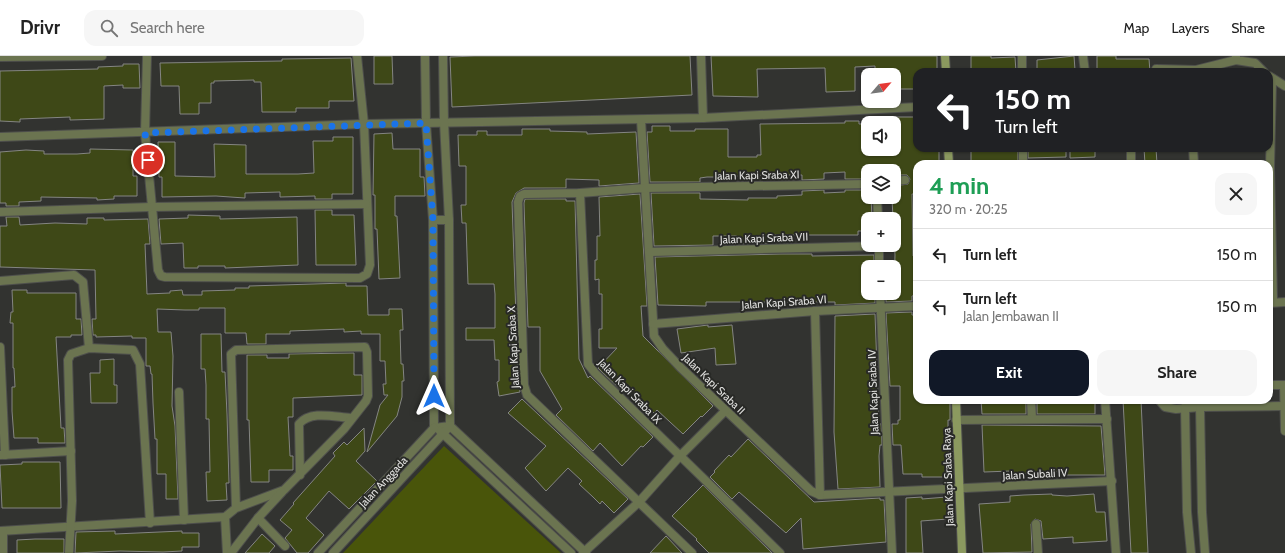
<!DOCTYPE html>
<meta charset="utf-8">
<style>
body{margin:0;font-family:Cabin,sans-serif;background:#f6f6f6;color:#222;height:100vh;display:flex;flex-direction:column;font-size:15px;white-space:nowrap}
*{box-sizing:border-box;margin:0}
p{font-size:13px;color:#767676}
.icon{flex:none;width:22px;height:22px;fill:none;stroke:currentColor;stroke-width:2;stroke-linecap:round;stroke-linejoin:round}
.map{position:relative;flex:1;overflow:hidden}
.drawer{position:absolute;left:913px;top:104px;width:360px;height:244px;display:flex;flex-direction:column;background:#fff;border-radius:12px;box-shadow:0 1px 3px #0004}
.drawer>*{flex:none}
.top-card{position:absolute;left:913px;top:12px;width:360px;height:84px;border-radius:12px;box-shadow:0 1px 3px #0004;background:#202124;color:#fff;overflow:hidden}
.needle{width:26px;rotate:62deg}
.fabs{position:absolute;left:861px;top:12px;display:grid;gap:8px}
.fabs a{display:grid;place-items:center;width:40px;height:40px;border-radius:8px;background:#fff;box-shadow:0 1px 3px #0004;font-size:20px}
.pin{position:absolute;display:grid;place-items:center;width:34px;height:34px;color:#fff;margin:-17px;border:2px solid #fff;border-radius:50%;box-shadow:0 1px 4px #0007}
.me{position:absolute;width:44px;margin:-22px;rotate:0deg;stroke-linejoin:round;filter:drop-shadow(0 0 3px #0008)}
.turn{display:flex;align-items:center;gap:14px;height:84px;padding:0 16px;font-size:18px}
.turn .icon{width:52px;height:52px;stroke-width:2.5}
.turn b{display:block;font-size:28px;line-height:34px}
.round{display:grid;place-items:center;flex:none;width:42px;height:42px;border-radius:12px;background:#f6f6f6}
.headline{display:flex;align-items:center;justify-content:space-between;height:68px;padding:0 16px}
h1{font-size:24px;font-weight:700;line-height:30px;color:#1e9e55}
.cta{display:flex;gap:8px;margin-top:auto;padding:8px 16px}
.cta a{flex:1;height:46px;border-radius:12px;background:#111827;color:#fff;font-size:16px;font-weight:700;line-height:46px;text-align:center}
.cta a+a{background:#f6f6f6;color:#222}
ul{padding:0;list-style:none}
li{display:flex;align-items:center;gap:12px;height:52px;padding:0 16px;border-top:1px solid #e0e0e0}
li div{flex:1}
li b{display:block;font-size:15px}
li em{font-style:normal}
header{display:flex;align-items:center;gap:24px;box-sizing:border-box;height:56px;padding:0 20px;background:#fff;border-bottom:1px solid #e0e0e0}
header strong{font-size:19px}
nav{display:flex;gap:22px;margin-inline-start:auto;font-size:14px}
.search{width:280px;height:36px;background:#f6f6f6;display:flex;align-items:center;gap:10px;box-sizing:border-box;padding:0 14px;border-radius:12px;color:#767676;font-size:15px}
.map>svg:first-child{display:block}
</style>
<header>
<strong>Drivr</strong>
<div class="search"><svg class="icon" aria-label="search" viewBox="0 0 24 24"><circle cx="10" cy="10" r="6"/><path d="M15 15l6 6"/></svg>Search here</div>
<nav><a>Map</a><a>Layers</a><a>Share</a></nav>
</header>
<div class="map">
<svg width="1285" height="497" viewBox="0 0 1285 497">
<rect width="100%" height="100%" fill="#323330"/>
<path fill="#49550a" d="M444 390 561 497H343Z"/>
<g fill="#3e4817" stroke="#848582">
<path d="M374 0H392L393 28H374Z"/>
<path d="M475 0H690L692 39 452 51 450 1Z"/>
<path d="M711 0H937V16H917V33H895L894 19H875V10L855 11V35L826 36 825 12 757 13 758 41 713 40Z"/>
<path d="M971 0H991V2L1015 1 1016 16H971Z"/>
<path d="M1074 0 1075 14 1037 16V4Z"/>
<path d="M1097 0H1116V3H1149L1150 16 1097 14Z"/>
<path d="M351 2 354 45H329V52H296V56H262L261 26H254V24L214 25V27H211V47H199V58H180L179 30H161L160 7 282 5V3Z"/>
<path d="M123 8H139L140 32H123V29L104 30V63L70 64V61L20 63V66L0 65V15L98 13V11L123 10Z"/>
<path d="M894 61H917V92H939V108H917V138H912L913 200H917V239L912 240V245L886 246V237H894L895 199 892 143H894V130L908 128 910 123 907 119H894V115H868V123H845V116L824 117V123L802 124V119H756L737 120V121H707L700 122V126H650L647 76H652V70H670V75H695V73H728V101H757V99H761L760 68 845 67V65H859V68H868V94H894Z"/>
<path d="M522 73H550V75L587 76V78L636 76 639 127 599 130V124L566 123V132H524L516 137 512 146 518 319 520 336 499 340 497 326 499 325V304H495L494 284H466V272H495V238L494 228H468L466 167H462L461 149H466V110H459L458 79H477V75H487V79H522Z"/>
<path d="M392 77 393 93H420V121H424L425 140H395V160H397L400 222 379 223 377 173H375V139H373L374 78Z"/>
<path d="M333 81H353V138H332V143H315V140L280 141V136L245 137V142L216 140 162 141V121H159L158 86H175V120L215 121 214 88 246 89V118H298L314 117 313 85H333Z"/>
<path d="M971 92H1018V108L971 106Z"/>
<path d="M1028 92H1066V101L1028 102Z"/>
<path d="M1070 92H1095V101L1070 102Z"/>
<path d="M1144 92H1156L1157 108H1145Z"/>
<path d="M90 93 133 94V120H137V140H114V143L97 144V142L41 141V145L19 146V150H6V147H0V96L26 94 44 95V98H77L90 97Z"/>
<path d="M824 134V137L845 136V134H868V141H871L872 162 868 163V175H858V179H768V187L737 188V180H713V189L654 190 651 137H700V143L748 144V142H777V140L802 139V135Z"/>
<path d="M640 138 647 250H641L643 280 713 350 702 361 701 360 683 378 657 354 654 357 627 331 623 336 598 312 617 292H599V273H602V238H599V223L595 224V204H597V180H600L599 141Z"/>
<path d="M525 143H566V145H575L579 303 588 322 590 320 653 381 643 391 641 390 622 410 600 387 593 395 556 359 562 353 540 315V271H528L524 147Z"/>
<path d="M315 154H332V159H354L356 209H316Z"/>
<path d="M188 159 220 160V163L297 161 298 209 225 212V210H198V212H184L183 187 161 188 159 163 188 162Z"/>
<path d="M6 161H19L20 169 55 167 87 168V162H104V164L148 163 150 188H145L147 238 170 237V235L182 234 183 239H202V235L235 234V232H249V230L346 227V230H367L368 259H389V253H402L403 274H400L401 308H403L404 325H402V341L397 360 367 396 380 349 388 339H384L383 328H386L385 305H380V278H361V275L344 276V273L290 275V278H266V288H247L246 277H225V252H199V254H185L157 253 158 276H171L173 300 172 350 175 370 178 443H166V418H157V383H155L153 347 152 318H151L150 310H146V282H132V280L96 281V279H93L92 263H96L95 214 0 211V170H7Z"/>
<path d="M782 198H812V200L874 199V211H868V237H875V247L835 249V246H782V251L766 250 765 246H706V250L658 249 655 201Z"/>
<path d="M12 234H27V237H76V263H81L82 279H71V281H56L61 372H64L65 387H38V382H14L12 355V331H15L14 312H13V267H10L11 256H13Z"/>
<path d="M912 256V259H917V275H915L914 320H917V344H950V364H948V395H952L953 421H922V418H903L901 389H893L892 368H898V364H900V330H890L886 257Z"/>
<path d="M875 258 879 368H881L882 389H880L879 400 880 431 838 433 834 376 835 260Z"/>
<path d="M708 269V271L732 269 736 308 716 309 715 292 681 297 677 273Z"/>
<path d="M201 278H221L222 316H225L227 358 229 427H226L227 444 207 445 206 416H210L209 363H206V329L205 313H201Z"/>
<path d="M354 297V319H362V339L293 342V361H288L290 400H293V414H269V426H251L249 364H247V299H267V302H289V298Z"/>
<path d="M114 303V329H117V347H91L90 317H100V304Z"/>
<path d="M522 343 628 443 614 457 602 445 600 448 593 441 579 428 582 425 568 412 546 435 525 412 546 390 508 357Z"/>
<path d="M981 344H1026V358H982Z"/>
<rect x="1037" y="344" width="58" height="14"/>
<path d="M1123 344H1141L1148 497H1131Z"/>
<path d="M982 369 1101 370 1105 419H1065V415L1011 419V415L984 416Z"/>
<path d="M364 372 365 395 356 405 377 425 349 453 329 435 306 462 324 479 308 497H297L285 482 292 474 280 464 294 448 293 447 335 400 333 397 344 386 347 389Z"/>
<path d="M748 383 814 446 880 442V444H884L886 486 803 493 801 462 786 477 739 436 732 443 710 421 715 416 714 415 729 399 731 401Z"/>
<path d="M22 406H60L61 452H2L0 409 22 408Z"/>
<path d="M703 429 772 497H709L696 484 697 483 672 460Z"/>
<path d="M1052 438V439L1067 440 1094 438 1096 456H1105L1107 485 1073 487V481L1043 483 1041 465 1035 463 1031 468 1032 496 983 497 979 448 1010 446V440L1024 439Z"/>
<path d="M922 441V443L947 441 948 463 921 465 923 497H906V442Z"/>
<path d="M115 475V478L182 475V477H199V491H182V495L163 496 120 495 75 497 76 476Z"/>
<path d="M262 478 275 490 269 497H245Z"/>
<path d="M666 480 682 497H650Z"/>
<path d="M35 483H64V497H17V484Z"/>
</g>
<g fill="none" stroke-linecap="round" stroke-linejoin="round">
<g stroke="#4e4f4c" stroke-width="10">
<g id="street">
<path d="M147 0 145 77 158 214 161 220 165 221 360 222 367 218 370 209 364 68 357 0"/>
<path d="M425 0 426 67 433 164 434 372"/>
<path d="M701 0 703 62"/>
<path d="M1083 0 1085 16"/>
<path d="M1236 0V4L1255 7 1264 16"/>
<path d="M0 1 102 0"/>
<path d="M1156 13 1196 14 1236 4"/>
<path d="M1022 16V0"/>
<path d="M1269 20 1285 30"/>
<path d="M1272 23 1270 111 1273 246"/>
<path d="M641 64 654 280 663 293 680 311 811 435 820 439 1112 425"/>
<path d="M0 81 364 68 703 62 917 51"/>
<path d="M1023 92V108"/>
<path d="M1131 92V108"/>
<path d="M1193 92 1194 108"/>
<path d="M894 125 905 124"/>
<path d="M580 137 588 308 595 317 780 497"/>
<path d="M877 141 878 163"/>
<path d="M0 156 151 151 366 148"/>
<path d="M433 164H449"/>
<path d="M879 189V211"/>
<path d="M650 196 879 190"/>
<path d="M0 225 74 219 83 226 89 292"/>
<path d="M880 237 892 497"/>
<path d="M1269 247 1285 246"/>
<path d="M815 255 820 439"/>
<path d="M653 268 815 255 917 250"/>
<path d="M0 291 5 399"/>
<path d="M1269 329H1285"/>
<path d="M1284 329 1285 375"/>
<path d="M179 336 184 464"/>
<path d="M1031 344 1032 362"/>
<path d="M1105 344 1116 497"/>
<path d="M1159 344 1165 351 1176 353 1200 351 1285 350"/>
<path d="M1185 351 1187 456 1191 497"/>
<path d="M1200 351 1202 456 1205 497"/>
<path d="M956 364 1107 363"/>
<path d="M434 372 450 370 586 497"/>
<path d="M440 375 571 497"/>
<path d="M1 399 71 395"/>
<path d="M300 419 299 368C311 354 334 361 351 362"/>
<path d="M225 461 227 497"/>
<path d="M258 462 285 490"/>
<path d="M1036 468 1038 497"/>
<path d="M0 475 225 461 236 452 284 434 344 373 366 345 368 340 367 296 365 291 236 294 231 298 236 452"/>
<path d="M3 497V475"/>
<path d="M69 497 72 445 68 304 71 298 89 292 133 294 140 308 150 467"/>
<path d="M231 497 258 462 282 436"/>
<path d="M318 497 434 372"/>
<path d="M333 497 450 370 449 164 444 66 443 0"/>
<path d="M583 497 639 446 679 401 725 355"/>
<path d="M692 497 527 339 524 329 518 146 520 140 524 138 580 137 645 132 868 128"/>
</g>
</g>
<g stroke="#4e4f4c" stroke-width="10">
<g id="secondary">
<path d="M945 0 946 16"/>
<path d="M948 92 949 108"/>
<path d="M956 344 962 497"/>
</g>
</g>
<use href="#street" stroke="#6b7450" stroke-width="8"/>
<use href="#secondary" stroke="#8b995f" stroke-width="8"/>
</g>
<g fill="none" stroke-linecap="round" stroke-linejoin="round">
<path stroke="#1a73e8" stroke-width="7" stroke-dasharray="0 12.6" d="M148 104 145 77 426 67 433 164 434 340"/>
</g>
<g text-anchor="middle" dominant-baseline="central" stroke-width="4" stroke-linejoin="round" paint-order="stroke">
<g font-size="11" fill="#e0e0de" stroke="#282926">
<text transform="translate(757 119) rotate(-1)">Jalan Kapi Sraba XI</text>
<text transform="translate(764 182) rotate(-2)">Jalan Kapi Sraba VII</text>
<text transform="translate(784 246) rotate(-4)">Jalan Kapi Sraba VI</text>
<text transform="translate(513 291) rotate(-93)">Jalan Kapi Sraba X</text>
<text transform="translate(714 328) rotate(44)">Jalan Kapi Sraba II</text>
<text transform="translate(630 335) rotate(46)">Jalan Kapi Sraba IX</text>
<text transform="translate(873 336) rotate(-92)">Jalan Kapi Sraba IV</text>
<text transform="translate(1035 418) rotate(-3)">Jalan Subali IV</text>
<text transform="translate(948 421) rotate(-92)">Jalan Kapi Sraba Raya</text>
<text transform="translate(383 426) rotate(-47)">Jalan Anggada</text>
</g>
</g>
</svg>
<div class="fabs">
<a><svg class="needle" viewBox="-14 -14 28 28"><path d="M0-13l5 13h-10z" fill="#e53935"/><path d="M0 13l5-13h-10z" fill="#767676"/></svg></a>
<a><svg class="icon" aria-label="sound" viewBox="0 0 24 24"><path d="M4 9h4l5-4v14l-5-4H4zM17 9q2 3 0 6"/></svg></a>
<a><svg class="icon" aria-label="layers" viewBox="0 0 24 24"><path d="M12 4l9 5-9 5-9-5zM3 14l9 5 9-5"/></svg></a>
<a>+</a>
<a>−</a>
</div>
<div class="pin" style="left:148px;top:104px;background:#d93025"><svg class="icon" aria-label="arrive" viewBox="0 0 24 24"><path d="M6 21V4h12l-3 4 3 4H6"/></svg></div>
<svg class="me" style="left:434px;top:340px" viewBox="-20 -20 40 40"><path d="M0-17L14 15 0 8-14 15z" fill="#1a73e8" stroke="#fff" stroke-width="4"/></svg>
<div class="top-card">
<div class="turn"><svg class="icon" aria-label="left" viewBox="0 0 24 24"><path d="M17 20v-9H6M10 6l-5 5 5 5"/></svg><div><b>150 m</b>Turn left</div></div>
</div>
<section class="drawer">
<div class="headline"><div><h1>4 min</h1><p>320 m · 20:25</p></div><a class="round"><svg class="icon" aria-label="close" viewBox="0 0 24 24"><path d="M6 6l12 12M18 6L6 18"/></svg></a></div>
<ul>
<li><svg class="icon" aria-label="left" viewBox="0 0 24 24"><path d="M17 20v-9H6M10 6l-5 5 5 5"/></svg><div><b>Turn left</b></div><em>150 m</em></li>
<li><svg class="icon" aria-label="left" viewBox="0 0 24 24"><path d="M17 20v-9H6M10 6l-5 5 5 5"/></svg><div><b>Turn left</b><p>Jalan Jembawan II</p></div><em>150 m</em></li>
</ul>
<div class="cta"><a>Exit</a><a>Share</a></div>
</section>
</div>
